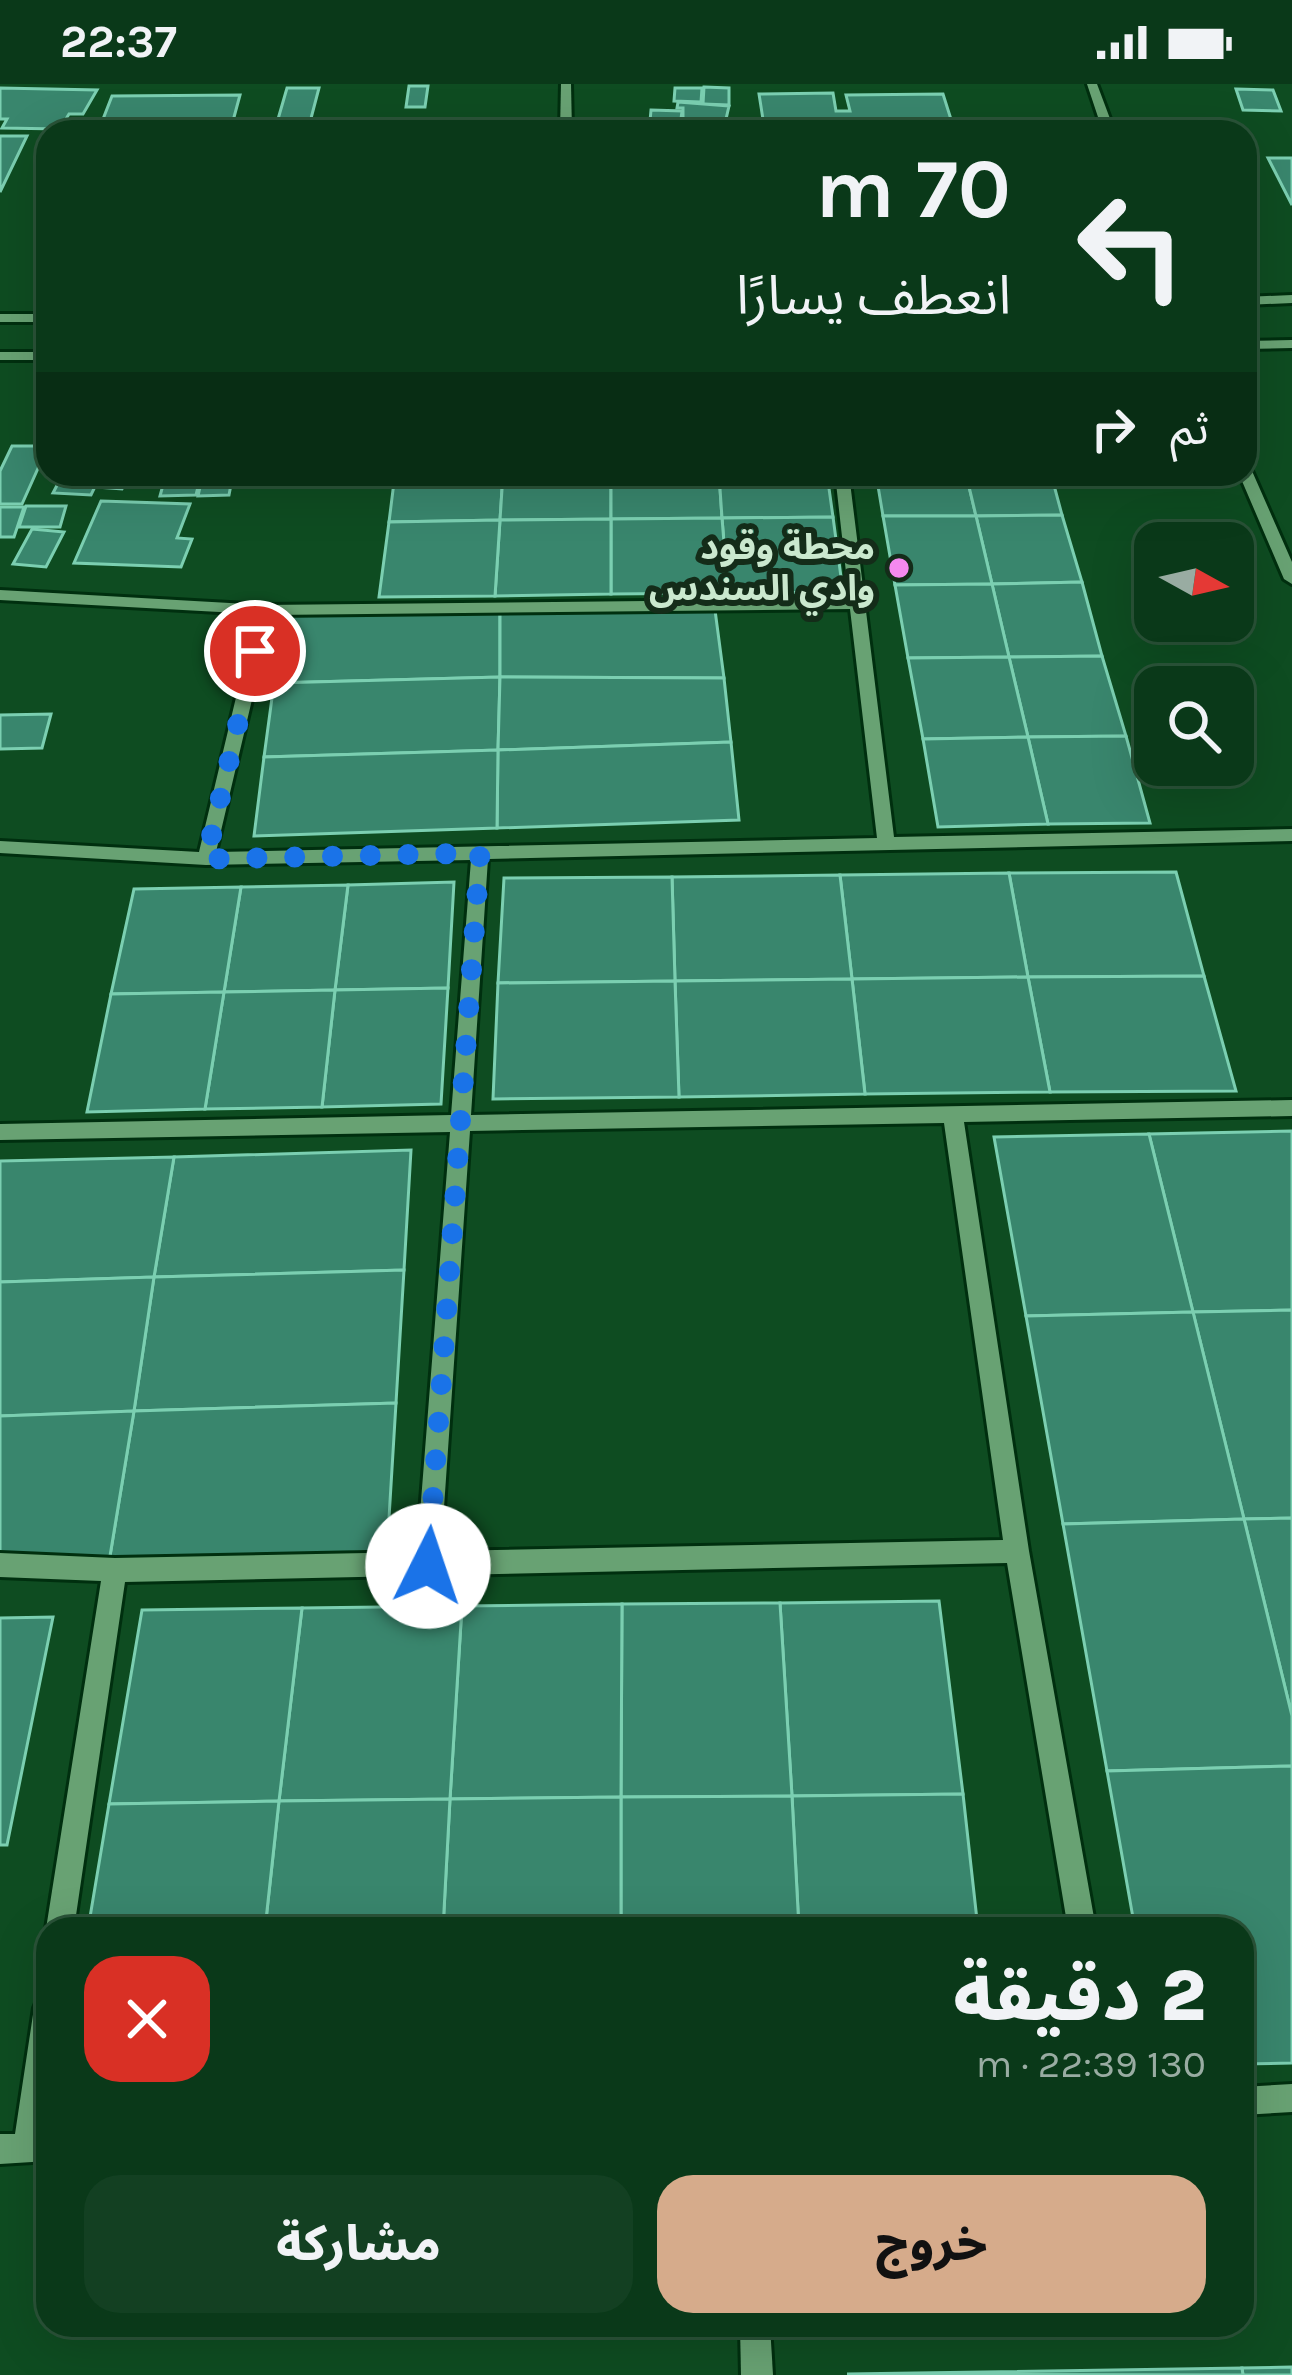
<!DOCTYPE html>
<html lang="ar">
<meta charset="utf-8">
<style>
body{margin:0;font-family:Karla,"Noto Sans Arabic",sans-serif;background:#134022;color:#f1f3f6;direction:rtl;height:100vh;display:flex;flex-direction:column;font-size:45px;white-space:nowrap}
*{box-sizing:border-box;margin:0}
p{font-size:39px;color:#99aca2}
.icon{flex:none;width:66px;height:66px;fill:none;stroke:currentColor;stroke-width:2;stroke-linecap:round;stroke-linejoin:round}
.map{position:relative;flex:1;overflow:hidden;direction:ltr}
.drawer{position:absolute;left:36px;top:1833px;width:1218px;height:420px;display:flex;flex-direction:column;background:#0a3919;border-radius:36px;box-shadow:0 12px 48px #0002,0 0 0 3px #2a5338;direction:rtl}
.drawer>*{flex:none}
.hud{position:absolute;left:36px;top:36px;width:1221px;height:366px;border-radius:36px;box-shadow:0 12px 48px #0002,0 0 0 3px #2a5338;direction:rtl;background:#0a3919;color:#f1f3f6;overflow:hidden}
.needle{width:78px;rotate:98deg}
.fabs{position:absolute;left:1134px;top:438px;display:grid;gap:24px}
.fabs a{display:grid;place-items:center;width:120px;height:120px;border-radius:24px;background:#0a3919;box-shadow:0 12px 48px #0002,0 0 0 3px #2a5338;font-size:60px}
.pin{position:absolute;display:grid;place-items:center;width:102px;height:102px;color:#fff;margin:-51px;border:6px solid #fff;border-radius:50%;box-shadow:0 3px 12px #0007}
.me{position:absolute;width:132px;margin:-66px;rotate:4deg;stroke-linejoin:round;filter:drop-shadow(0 0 9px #0008)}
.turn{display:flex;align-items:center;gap:42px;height:252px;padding:0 48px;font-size:54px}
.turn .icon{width:156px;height:156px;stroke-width:2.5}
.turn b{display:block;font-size:84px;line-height:102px}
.then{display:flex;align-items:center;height:114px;padding:0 48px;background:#0003;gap:24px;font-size:45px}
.round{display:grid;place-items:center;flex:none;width:126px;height:126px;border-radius:36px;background:#134022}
.head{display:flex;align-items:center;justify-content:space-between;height:204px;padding:0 48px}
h1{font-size:72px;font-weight:800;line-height:90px}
.action{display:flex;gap:24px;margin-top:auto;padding:24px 48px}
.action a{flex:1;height:138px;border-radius:36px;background:#d6ab8b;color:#111;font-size:48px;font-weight:800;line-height:138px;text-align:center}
.action a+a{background:#134022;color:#f1f3f6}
.status{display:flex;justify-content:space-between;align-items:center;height:84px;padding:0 60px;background:#0a3919;direction:ltr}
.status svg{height:33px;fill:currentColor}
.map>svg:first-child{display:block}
</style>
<div class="status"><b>22:37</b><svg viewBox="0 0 49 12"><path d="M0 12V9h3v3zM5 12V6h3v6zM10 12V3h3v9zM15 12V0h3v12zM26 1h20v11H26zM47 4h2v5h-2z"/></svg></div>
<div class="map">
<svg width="1292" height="2291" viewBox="0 0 1292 2291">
<rect width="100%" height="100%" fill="#0e4c21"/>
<g fill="#39866d" stroke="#7bcfb1" stroke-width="3">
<path d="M409 2H428L425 23H406Z"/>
<path d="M704 3 729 4V21L703 20Z"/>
<path d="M0 4 97 6 83 30H69L60 45 2 44 7 35H0Z"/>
<path d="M287 4H319L309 42H276Z"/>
<path d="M675 4H702L701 18 674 17Z"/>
<path d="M1236 5 1273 6 1281 27 1243 26Z"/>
<path d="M833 9 836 27H850L846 11 943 10 955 48H765L759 10Z"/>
<path d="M240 11 230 48H98L112 12Z"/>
<path d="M678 18 729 22 723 48 683 42V24H677Z"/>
<path d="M651 26 682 27 680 43 704 44 703 48H649Z"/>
<path d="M0 52H27L0 108Z"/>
<path d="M1268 74H1292V121Z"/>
<path d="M12 362H48L22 420H0V387Z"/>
<path d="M63 390H101L91 411 53 409Z"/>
<path d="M102 390H129L122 405 95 403Z"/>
<path d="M166 390H201L196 411 160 412Z"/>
<path d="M203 390H233L229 411 198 412Z"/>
<path d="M395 390H503L500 436 389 438Z"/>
<path d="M503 390H611V435L500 436Z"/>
<path d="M611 390H719L722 434 611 435Z"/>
<path d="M719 390H827L833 433 722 434Z"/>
<path d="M876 390H966L976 432H883Z"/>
<path d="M966 390H1051L1062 431 976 432Z"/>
<path d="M101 417 190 420 177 454 192 455 181 483 74 479Z"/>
<path d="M26 422H66L60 443H19Z"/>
<path d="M0 423H24L14 453H0Z"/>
<path d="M1062 431 1082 498 992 500 976 432Z"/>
<path d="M883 432H976L992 500 895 501Z"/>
<path d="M833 433 843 508 728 509 722 434Z"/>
<path d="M722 434 728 509 611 510V435Z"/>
<path d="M611 435V510L495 512 500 436Z"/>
<path d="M500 436 495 512 379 513 389 438Z"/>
<path d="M32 445 64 448 46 483 13 480Z"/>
<path d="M1082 498 1102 572 1009 573 992 500Z"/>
<path d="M992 500 1009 573 908 574 895 501Z"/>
<path d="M500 525V593L274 599 284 532Z"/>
<path d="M500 525 715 526 724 594 500 593Z"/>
<path d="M1102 572 1126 652 1028 653 1009 573Z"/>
<path d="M1009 573 1028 653 923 655 908 574Z"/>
<path d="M500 593 498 666 264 673 274 599Z"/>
<path d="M500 593 724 594 731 658 498 666Z"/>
<path d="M51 630 42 664 0 665V631Z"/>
<path d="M1126 652 1150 739 1048 740 1028 653Z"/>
<path d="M1028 653 1048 740 938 743 923 655Z"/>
<path d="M731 658 739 736 497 744 498 666Z"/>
<path d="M498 666 497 744 254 752 264 673Z"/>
<path d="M1176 788 1204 892 1028 893 1009 789Z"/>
<path d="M1009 789 1028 893 852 895 840 791Z"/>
<path d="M840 791 852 895 675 897 672 793Z"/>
<path d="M672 793 675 897 498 899 504 794Z"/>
<path d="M454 798 448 904 335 906 348 801Z"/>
<path d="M348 801 335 906 224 908 241 803Z"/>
<path d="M241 803 224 908 111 910 134 805Z"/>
<path d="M1204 892 1236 1007 1050 1008 1028 893Z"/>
<path d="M1028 893 1050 1008 865 1010 852 895Z"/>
<path d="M852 895 865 1010 679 1013 675 897Z"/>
<path d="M675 897 679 1013 493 1015 498 899Z"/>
<path d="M448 904 441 1020 322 1023 335 906Z"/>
<path d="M335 906 322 1023 205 1025 224 908Z"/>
<path d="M224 908 205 1025 87 1028 111 910Z"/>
<path d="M1292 1047V1226L1193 1228 1149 1050Z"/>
<path d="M1149 1050 1193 1228 1026 1232 994 1053Z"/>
<path d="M411 1066 404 1186 154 1193 174 1073Z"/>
<path d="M174 1073 154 1193 0 1198V1077Z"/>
<path d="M404 1186 396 1319 134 1327 154 1193Z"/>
<path d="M154 1193 134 1327 0 1332V1198Z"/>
<path d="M1292 1226V1434L1244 1435 1193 1228Z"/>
<path d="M1193 1228 1244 1435 1063 1440 1026 1232Z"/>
<path d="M396 1319 387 1467 109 1478 134 1327Z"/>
<path d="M134 1327 109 1478 0 1482V1332Z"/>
<path d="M1292 1434V1632L1244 1435Z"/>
<path d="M1244 1435 1292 1632V1682L1107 1687 1063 1440Z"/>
<path d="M939 1517 963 1710 792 1712 780 1519Z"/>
<path d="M780 1519 792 1712 621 1713 622 1520Z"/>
<path d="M622 1520 621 1713 450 1715 462 1522Z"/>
<path d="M462 1522 450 1715 279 1717 302 1524Z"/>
<path d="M302 1524 279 1717 109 1720 142 1526Z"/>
<path d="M53 1533 7 1761H0V1534Z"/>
<path d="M1292 1682V1979L1242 1980V1845H1135L1107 1687Z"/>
<path d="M963 1710 978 1845H799L792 1712Z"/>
<path d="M792 1712 799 1845H621V1713Z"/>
<path d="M621 1713V1845H443L450 1715Z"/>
<path d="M450 1715 443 1845H265L279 1717Z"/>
<path d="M279 1717 265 1845H88L109 1720Z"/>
<path d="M1292 2283V2291H1243L1242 2284Z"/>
<path d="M1242 2284 1243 2291 847 2290Z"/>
</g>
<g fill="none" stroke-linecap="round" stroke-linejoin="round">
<g stroke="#002f0f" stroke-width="6">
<g id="minor">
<path d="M561 0H571L572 48H560Z"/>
<path d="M1087 0H1097L1115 48H1103Z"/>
<path d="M1292 211V219L1245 221V213Z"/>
<rect x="0" y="230" width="48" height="8"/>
<path d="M1292 256V264L1245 265V257Z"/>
<rect x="0" y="268" width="48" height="8"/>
<path d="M1245 383 1252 387 1292 478V500L1284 495 1239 390H1245Z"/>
<path d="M835 390H849L894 753 1292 745V757L488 775 471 1031 1292 1016V1032L964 1038 1029 1467 1096 1845H1068L1007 1479 125 1498 74 1845H48V1849L46 1845 101 1497 0 1493V1469L115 1474 417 1468 450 1048 0 1056V1040L451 1031 471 776 206 781 0 769V757L199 768 256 530 0 516V506L265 521 849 515ZM850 525 877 754 216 768 272 531ZM944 1039 1003 1456 441 1467 470 1047Z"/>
<path d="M48 1910V2019L44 2048 48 2047V2077L0 2080V2050H15L34 1924 38 1914Z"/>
<path d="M1292 2000V2028L1242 2031V2003Z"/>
<path d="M740 2241H770L773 2291H741Z"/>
</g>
</g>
<use href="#minor" fill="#68a273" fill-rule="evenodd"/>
</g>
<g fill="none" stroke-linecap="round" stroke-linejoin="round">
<path stroke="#1a73e8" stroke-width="21" stroke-dasharray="0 37.8" d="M255 567 206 775 480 769 428 1482"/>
</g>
<circle fill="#f589ef" stroke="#142c19" stroke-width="4.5" cx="899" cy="484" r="12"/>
<g text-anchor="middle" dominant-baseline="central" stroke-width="12" stroke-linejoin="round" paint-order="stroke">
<g font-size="36" font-weight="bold" fill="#cae8ce" stroke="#142c19" text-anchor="end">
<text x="875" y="463">محطة وقود<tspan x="875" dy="41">وادي السندس</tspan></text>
</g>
</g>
</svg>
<div class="fabs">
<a><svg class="needle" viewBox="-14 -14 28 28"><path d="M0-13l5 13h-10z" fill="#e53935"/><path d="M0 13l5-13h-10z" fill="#99aca2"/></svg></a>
<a><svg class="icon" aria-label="search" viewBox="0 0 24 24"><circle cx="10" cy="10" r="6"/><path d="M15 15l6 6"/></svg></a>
</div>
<div class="pin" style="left:255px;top:567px;background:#d93025"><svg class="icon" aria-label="arrive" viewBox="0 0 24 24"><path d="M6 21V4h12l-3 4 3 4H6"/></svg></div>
<svg class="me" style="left:428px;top:1482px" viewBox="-20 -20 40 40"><circle r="19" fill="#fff"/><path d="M0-13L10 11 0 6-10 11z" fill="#1a73e8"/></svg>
<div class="hud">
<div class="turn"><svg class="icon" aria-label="left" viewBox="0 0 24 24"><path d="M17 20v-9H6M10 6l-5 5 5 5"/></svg><div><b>70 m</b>انعطف يسارًا</div></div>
<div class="then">ثم<svg class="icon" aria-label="right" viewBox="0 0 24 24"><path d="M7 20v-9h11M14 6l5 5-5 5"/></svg></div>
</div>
<section class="drawer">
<div class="head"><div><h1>2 دقيقة</h1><p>130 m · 22:39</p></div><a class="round" style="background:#d93025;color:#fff"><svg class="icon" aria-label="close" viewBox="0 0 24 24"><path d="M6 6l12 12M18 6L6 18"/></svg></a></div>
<div class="action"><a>خروج</a><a>مشاركة</a></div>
</section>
</div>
